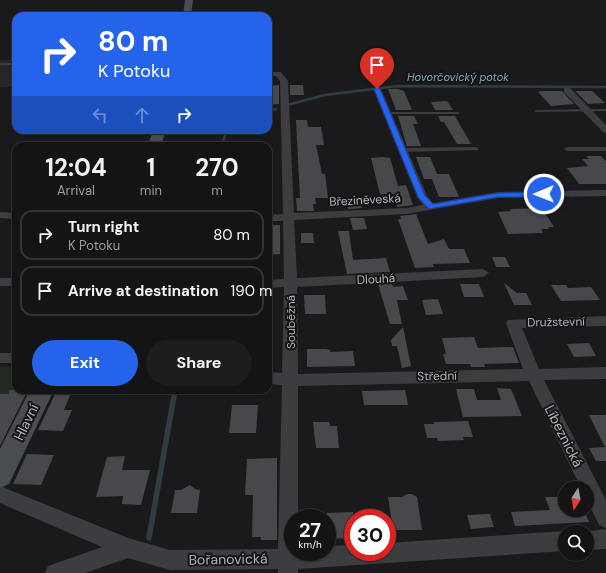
<!DOCTYPE html>
<meta charset="utf-8">
<style>
body{margin:0;font-family:"DM Sans",sans-serif;background:#1d1d1e;color:#f1f3f6;height:100vh;display:flex;flex-direction:column;font-size:15px;white-space:nowrap}
*{box-sizing:border-box;margin:0}
p{font-size:13px;color:#9d9ea0}
.icon{flex:none;width:22px;height:22px;fill:none;stroke:currentColor;stroke-width:2;stroke-linecap:round;stroke-linejoin:round}
.map{position:relative;flex:1;overflow:hidden}
.panel{position:absolute;left:12px;top:142px;width:260px;height:252px;display:flex;flex-direction:column;background:#141415;border-radius:12px;box-shadow:0 1px 3px #0004,0 0 0 1px #333334}
.panel>*{flex:none}
.guide{position:absolute;left:12px;top:12px;width:260px;height:122px;border-radius:12px;box-shadow:0 1px 3px #0004,0 0 0 1px #333334;background:#2563eb;color:#fff;overflow:hidden}
.needle{width:26px;rotate:191deg}
.fabs{position:absolute;left:558px;top:481px;display:grid;gap:8px}
.fabs a{display:grid;place-items:center;width:36px;height:36px;border-radius:50%;background:#141415;box-shadow:0 1px 3px #0004,0 0 0 1px #333334;font-size:20px}
.speed{position:absolute;left:284px;top:509px;display:flex;gap:8px;font-size:20px;font-weight:700;text-align:center}
.speed>*{display:grid;place-content:center;width:52px;height:52px;border-radius:50%;background:#141415;box-shadow:0 1px 3px #0004,0 0 0 1px #333334;line-height:1}
.speed small{font-size:10px;font-weight:400}
.speed .limit{border:6px solid #d22;background:#fff;color:#111}
.pin{position:absolute;display:grid;place-items:center;width:34px;height:34px;color:#fff;margin:-41px -17px;border-radius:50% 50% 50% 0;rotate:-45deg;box-shadow:0 0 4px #0007}
.pin .icon{rotate:45deg}
.me{position:absolute;width:44px;margin:-22px;rotate:269deg;stroke-linejoin:round;filter:drop-shadow(0 0 3px #0008)}
.turn{display:flex;align-items:center;gap:14px;height:84px;padding:0 20px;font-size:18px}
.turn .icon{width:52px;height:52px;stroke-width:2.5}
.turn b{display:block;font-size:28px;line-height:34px}
.lanes{display:flex;align-items:center;height:38px;padding:0 20px;background:#0003;justify-content:center;gap:20px;direction:ltr}
.lanes .off{opacity:.35}
.eta{display:flex;justify-content:space-evenly;align-items:center;height:68px;text-align:center}
.eta b{font-size:24px;font-weight:700;line-height:28px}
.cta{display:flex;gap:8px;margin-top:auto;padding:8px 20px}
.cta a{flex:1;height:46px;border-radius:24px;background:#2563eb;color:#fff;font-size:16px;font-weight:700;line-height:46px;text-align:center}
.cta a+a{background:#1d1d1e;color:#f1f3f6}
ul{padding:0;list-style:none}
li{display:flex;align-items:center;gap:12px;height:50px;margin:0 8px 6px;padding:0 12px;border:2px solid #333334;border-radius:12px}
li div{flex:1}
li b{display:block;font-size:15px}
li em{font-style:normal}
.map>svg:first-child{display:block}
</style>
<div class="map">
<svg width="606" height="573" viewBox="0 0 606 573">
<rect width="100%" height="100%" fill="#1a1a1c"/>
<rect fill="#262629" x="0" y="60" width="16" height="27"/>
<path fill="#222a22" d="M0 366 16 367V386L13 391H9L8 394H0Z"/>
<g fill="none" stroke-linecap="round" stroke-linejoin="round">
<g stroke="#303c40" stroke-width="2.5">
<path d="M287 105 325 95 397 86 606 87"/>
<path d="M268 111 276 109"/>
<path d="M222 144 226 133 231 130"/>
</g>
<path stroke="#303c40" stroke-width="3" d="M221 146 222 143"/>
<path stroke="#303c40" stroke-width="5.5" d="M149 538 175 390"/>
</g>
<g fill="#47484c">
<path d="M279 85V104L268 105V86Z"/>
<path d="M290 85H303L304 95H290Z"/>
<path d="M388 89H398L404 91 412 110H396Z"/>
<path d="M542 91H562L574 104 551 106 538 92Z"/>
<path d="M575 91H592L605 103 588 104Z"/>
<path d="M447 101 453 110H435L431 102Z"/>
<path d="M398 116H414L418 124H413L421 146H407Z"/>
<path d="M438 116H455L471 144H457L444 122H441Z"/>
<path d="M296 120H307L308 127H321L324 145H316L322 174H325L328 198H315L316 204H313L314 211H297L296 198H300Z"/>
<path d="M586 156H601L606 161V184H579L567 168 588 166 582 159H589Z"/>
<path d="M382 157 390 158 398 186 406 185 413 205 397 207 393 194H380L371 158Z"/>
<path d="M416 157H430L437 174H449L459 197H439L432 179H424Z"/>
<path d="M360 199 362 208 348 209 346 200Z"/>
<path d="M542 208 554 227H548L549 229H541L543 233 508 234 498 212 511 211 510 209Z"/>
<path d="M416 214 428 244 444 239 449 249H464L470 263 433 264 434 267 415 268 398 219H401L400 216Z"/>
<path d="M350 218H364L367 229 353 230Z"/>
<path d="M268 225H280V254L268 255Z"/>
<path d="M338 231H349L353 260 386 258 390 272 347 274Z"/>
<path d="M301 233H313L314 243H301Z"/>
<path d="M492 257H505L510 267H496Z"/>
<path d="M392 283 393 287 403 286 408 300H397L402 324H390L378 284Z"/>
<path d="M504 283 517 293H526L532 305H514Z"/>
<path d="M460 284H479L484 297H464Z"/>
<path d="M551 285H566L568 288 591 287 600 300 561 301Z"/>
<path d="M304 295H325L326 314H305Z"/>
<path d="M438 299 443 314 426 315 422 300Z"/>
<path d="M403 327 411 366 402 368 397 346H392L391 340Z"/>
<path d="M474 337 478 348 513 347 519 363 484 364 485 367H471L470 364H446L443 354H446L442 338Z"/>
<path d="M589 343 596 356 574 357 567 344Z"/>
<path d="M307 349H326L330 350V352L353 351 355 366 307 367Z"/>
<path d="M497 388 511 389 522 416 463 417 456 389H474L477 400H501Z"/>
<path d="M10 390H28L0 446V394H8Z"/>
<path d="M57 390H72L64 410H72L63 431 38 430Z"/>
<path d="M405 390 408 405H364L362 391Z"/>
<path d="M232 405H258L256 433H229Z"/>
<path d="M589 415H606V461H596L589 448 605 447Z"/>
<path d="M468 421 473 437H463L464 440 438 441 437 438H427L424 424H434V422Z"/>
<path d="M313 422H329L330 426H337L339 448H316Z"/>
<path d="M27 454 54 455 41 485 13 484Z"/>
<path d="M125 456 122 470H150L141 505 122 504 123 496 96 497 107 457Z"/>
<path d="M277 458V540H261V537H252L253 495H245L247 459Z"/>
<path d="M190 485 195 489 200 490 197 513H171L175 490H181Z"/>
<path d="M407 494H412L417 497 422 530H393L388 497H402Z"/>
<path d="M545 497H557L559 501 565 500V510H584L589 522 515 526 511 512 550 510Z"/>
<path d="M353 512V538L327 539V513Z"/>
<path d="M490 514 494 527 471 529 467 515Z"/>
</g>
<g fill="none" stroke-linecap="round" stroke-linejoin="round">
<g fill="#3b3d41" fill-rule="evenodd">
<rect x="0" y="63" width="16" height="2"/>
<path d="M606 109V111L536 112 534 111 536 110Z"/>
<path d="M385 112H458L460 113 458 114H387L385 113Z"/>
<path d="M476 147 478 148V150L402 152 399 150 402 148Z"/>
<path d="M606 147V151H567L564 149 567 147Z"/>
</g>
<g fill="#3b3d41" fill-rule="evenodd">
<path d="M268 72H281L288 81 294 213 406 208 423 205 417 197 373 89 377 87 381 89 427 196 433 203 498 192 606 190V196L498 198 406 214 294 220 297 278 483 269 489 273 483 277 297 287 298 374 523 369 506 323 508 320 606 316V326L522 328 539 369 606 367V379L544 380 606 500V528L599 525 587 500V488H581L529 381 298 386V518H293V552H327V546L353 545V552H387V543L565 531 567 532H565V551L298 569V573H278V569L170 570 128 558 85 573H45L48 566 102 547 0 503V486L128 538 170 550 278 549 282 385 268 384V372L282 373 284 287 268 288V280L284 279 283 221H268V215L283 214 280 81 276 76H268Z"/>
<path d="M564 88H570L606 125V133L603 132 564 92Z"/>
<path d="M0 212 16 213V219L0 218Z"/>
<rect x="0" y="278" width="16" height="8"/>
<rect x="0" y="353" width="16" height="10"/>
<path d="M606 529V549L587 550V532H583Z"/>
</g>
<g fill="#494c51" fill-rule="evenodd">
<path d="M185 0H193L191 16H183Z"/>
<path d="M154 130H166L161 146H147Z"/>
<path d="M30 390H54L9 484 0 488V449Z"/>
</g>
</g>
<path fill="#2563eb" stroke="#184099" d="M377 87 380 89 425 196 433 204 498 193 544 192 548 194 544 197H498L429 209 418 197 374 89Z"/>
<g text-anchor="middle" dominant-baseline="central" stroke-width="4" stroke-linejoin="round" paint-order="stroke">
<g font-size="11" font-style="italic" fill="#85a8b5" stroke="#151517">
<text x="458" y="77">Hovorčovický potok</text>
</g>
<g font-size="12" fill="#adb4bb" stroke="#151517">
<text transform="translate(365 200) rotate(-3)">Březiněveská</text>
<text transform="translate(376 279) rotate(-3)">Dlouhá</text>
<text transform="translate(291 322) rotate(-90)">Souběžná</text>
<text transform="translate(556 322) rotate(-1)">Družstevní</text>
<text transform="translate(437 376) rotate(-1)">Střední</text>
</g>
<g font-size="14" fill="#adb4bb" stroke="#151517">
<text transform="translate(26 422) rotate(-64)">Hlavní</text>
<text transform="translate(564 436) rotate(63)">Líbeznická</text>
<text transform="translate(228 559) rotate(-1)">Bořanovická</text>
</g>
</g>
</svg>
<div class="fabs">
<a><svg class="needle" viewBox="-14 -14 28 28"><path d="M0-13l5 13h-10z" fill="#e53935"/><path d="M0 13l5-13h-10z" fill="#9d9ea0"/></svg></a>
<a><svg class="icon" aria-label="search" viewBox="0 0 24 24"><circle cx="10" cy="10" r="6"/><path d="M15 15l6 6"/></svg></a>
</div>
<div class="speed"><div>27<small>km/h</small></div><div class="limit">30</div></div>
<div class="pin" style="left:377px;top:89px;background:#d93025"><svg class="icon" aria-label="arrive" viewBox="0 0 24 24"><path d="M6 21V4h12l-3 4 3 4H6"/></svg></div>
<svg class="me" style="left:544px;top:194px" viewBox="-20 -20 40 40"><circle r="17" fill="#2563eb" stroke="#fff" stroke-width="3"/><path d="M0-11L8 9 0 5-8 9z" fill="#fff"/></svg>
<div class="guide">
<div class="turn"><svg class="icon" aria-label="right" viewBox="0 0 24 24"><path d="M7 20v-9h11M14 6l5 5-5 5"/></svg><div><b>80 m</b>K Potoku</div></div>
<div class="lanes"><svg class="icon off" aria-label="left" viewBox="0 0 24 24"><path d="M17 20v-9H6M10 6l-5 5 5 5"/></svg><svg class="icon off" aria-label="ahead" viewBox="0 0 24 24"><path d="M12 20V5M6 11l6-6 6 6"/></svg><svg class="icon" aria-label="right" viewBox="0 0 24 24"><path d="M7 20v-9h11M14 6l5 5-5 5"/></svg></div>
</div>
<section class="panel">
<div class="eta">
<div><b>12:04</b><p>Arrival</p></div>
<div><b>1</b><p>min</p></div>
<div><b>270</b><p>m</p></div>
</div>
<ul>
<li><svg class="icon" aria-label="right" viewBox="0 0 24 24"><path d="M7 20v-9h11M14 6l5 5-5 5"/></svg><div><b>Turn right</b><p>K Potoku</p></div><em>80 m</em></li>
<li><svg class="icon" aria-label="arrive" viewBox="0 0 24 24"><path d="M6 21V4h12l-3 4 3 4H6"/></svg><div><b>Arrive at destination</b></div><em>190 m</em></li>
</ul>
<div class="cta"><a>Exit</a><a>Share</a></div>
</section>
</div>
